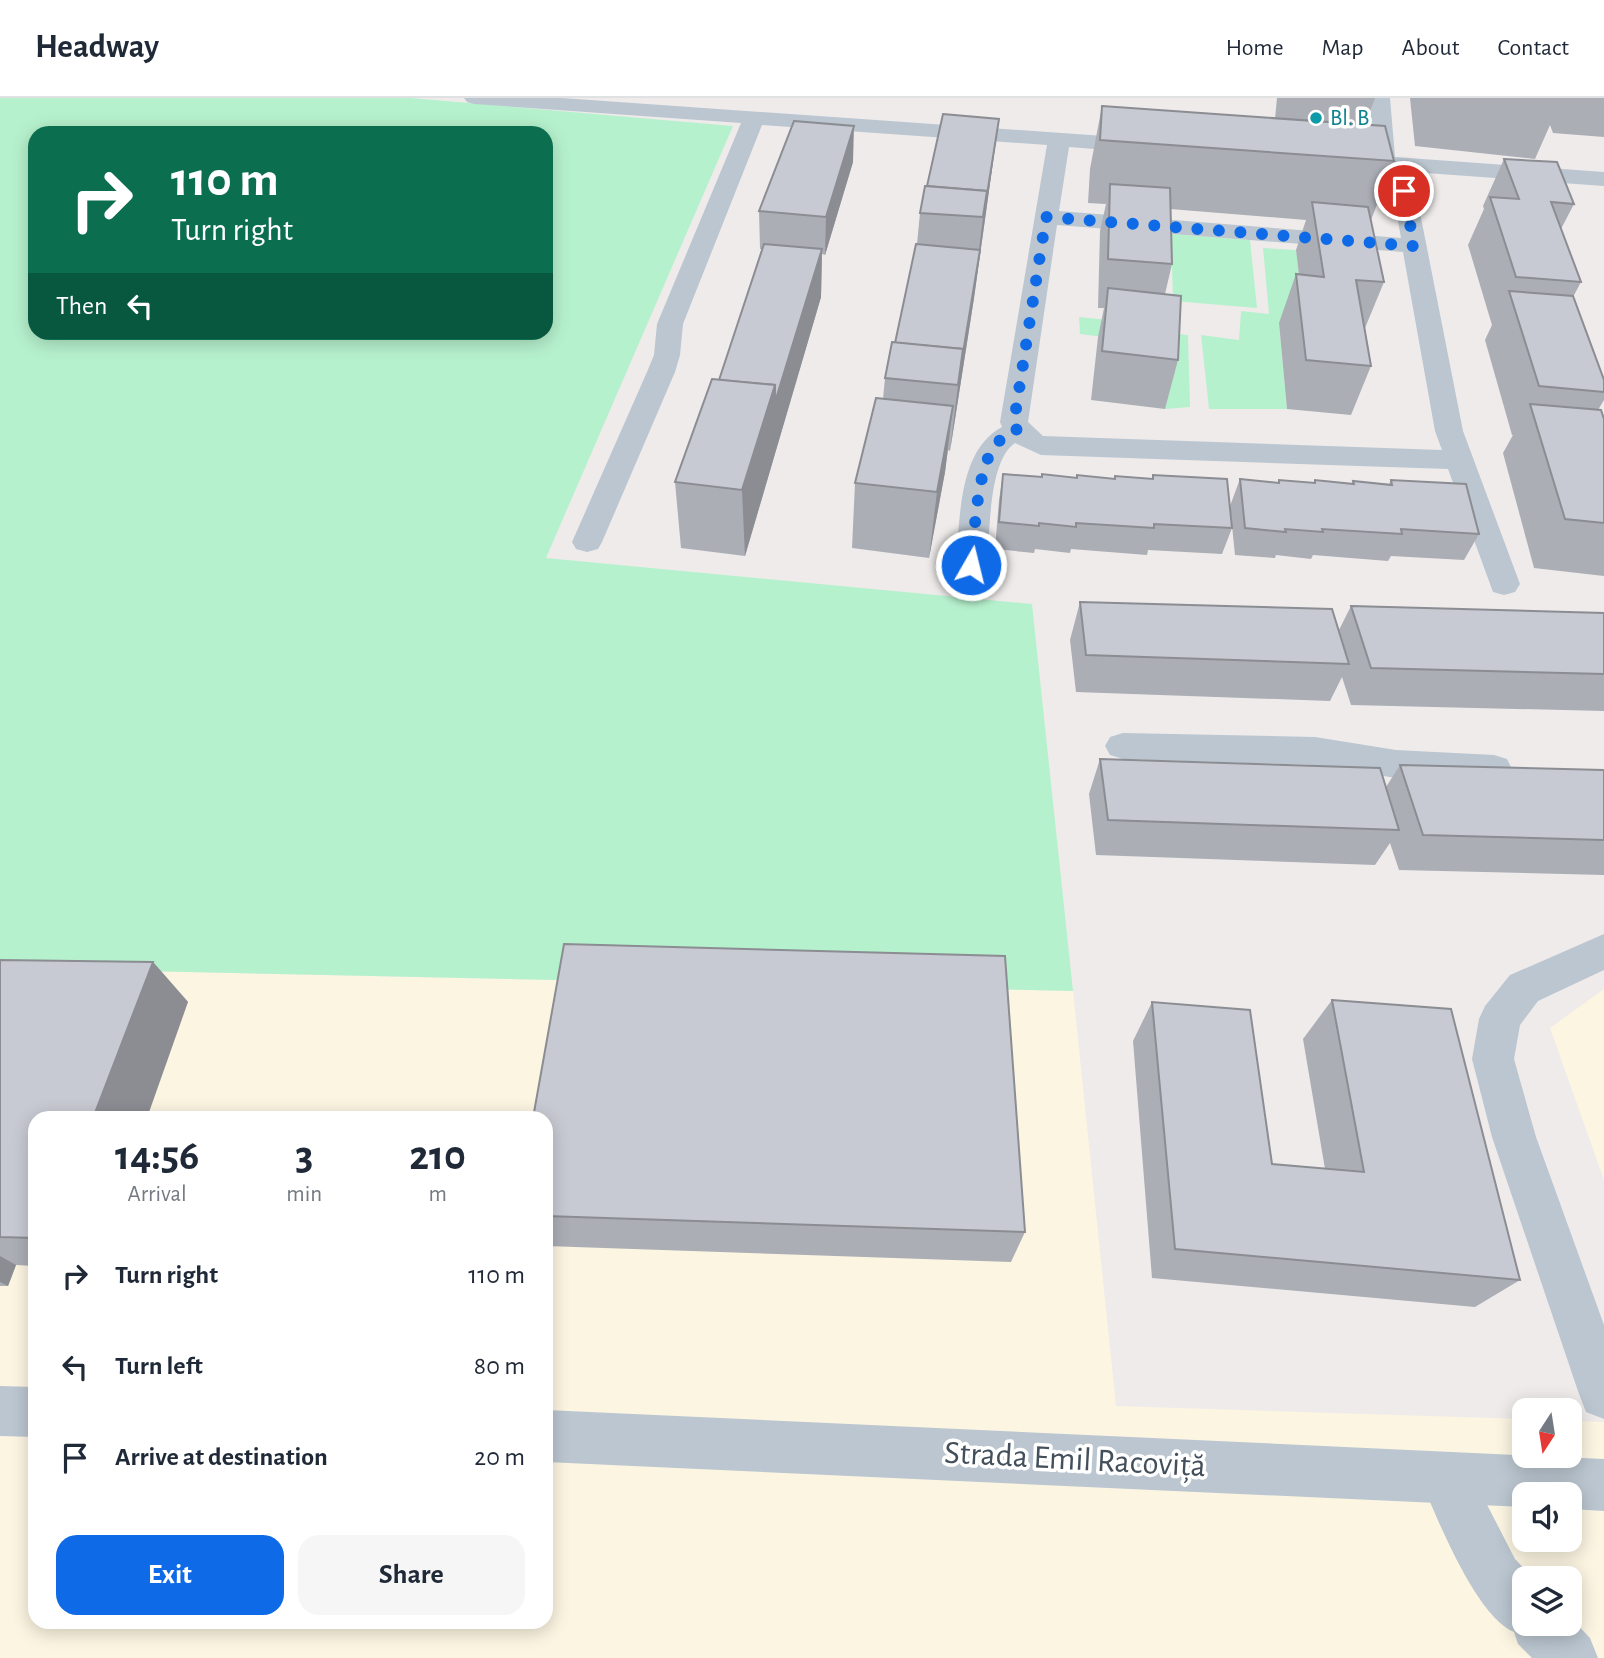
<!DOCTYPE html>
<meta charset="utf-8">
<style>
body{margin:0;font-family:"Alegreya Sans",sans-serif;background:#f6f6f7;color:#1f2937;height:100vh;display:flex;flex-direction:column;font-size:26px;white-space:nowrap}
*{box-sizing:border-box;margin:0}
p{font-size:23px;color:#747a83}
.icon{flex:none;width:38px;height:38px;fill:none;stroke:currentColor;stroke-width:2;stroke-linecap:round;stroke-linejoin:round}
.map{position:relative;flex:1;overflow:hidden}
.side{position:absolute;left:28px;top:1013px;width:525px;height:518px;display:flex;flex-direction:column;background:#fff;border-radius:21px;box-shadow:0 4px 18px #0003}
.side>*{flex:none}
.banner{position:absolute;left:28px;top:28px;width:525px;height:214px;border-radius:21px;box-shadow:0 4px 18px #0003;background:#0b6e4f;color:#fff;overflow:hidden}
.needle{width:46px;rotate:192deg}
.tools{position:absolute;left:1512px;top:1300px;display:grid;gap:14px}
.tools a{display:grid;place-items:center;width:70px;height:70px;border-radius:14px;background:#fff;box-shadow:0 4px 18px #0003;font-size:35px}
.pin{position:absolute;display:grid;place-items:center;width:60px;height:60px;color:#fff;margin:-30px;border:4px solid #fff;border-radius:50%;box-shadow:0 2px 7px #0007}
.me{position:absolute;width:77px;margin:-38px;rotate:8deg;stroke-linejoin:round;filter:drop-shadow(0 0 5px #0008)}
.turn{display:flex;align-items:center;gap:24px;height:147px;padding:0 28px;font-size:32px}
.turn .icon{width:91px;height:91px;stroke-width:2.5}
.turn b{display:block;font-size:49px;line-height:60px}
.then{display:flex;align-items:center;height:66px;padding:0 28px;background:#0003;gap:14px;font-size:26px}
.eta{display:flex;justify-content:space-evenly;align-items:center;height:119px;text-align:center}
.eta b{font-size:42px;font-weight:700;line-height:49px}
.primary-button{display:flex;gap:14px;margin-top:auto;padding:14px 28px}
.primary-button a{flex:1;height:80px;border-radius:21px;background:#0e6ae6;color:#fff;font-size:28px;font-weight:700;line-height:80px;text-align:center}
.primary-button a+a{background:#f6f6f7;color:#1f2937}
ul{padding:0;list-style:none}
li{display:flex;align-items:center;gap:21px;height:91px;padding:0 28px}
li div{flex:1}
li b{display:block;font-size:26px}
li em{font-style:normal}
header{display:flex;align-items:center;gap:42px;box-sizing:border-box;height:98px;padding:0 35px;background:#fff;border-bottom:2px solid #e0e1e3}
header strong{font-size:33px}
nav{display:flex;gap:38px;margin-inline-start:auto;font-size:24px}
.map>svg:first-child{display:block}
</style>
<header>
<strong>Headway</strong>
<nav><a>Home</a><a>Map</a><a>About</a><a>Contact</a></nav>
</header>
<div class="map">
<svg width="1604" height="1560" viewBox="0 0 1604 1560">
<rect width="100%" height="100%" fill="#efebeb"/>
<g fill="#fcf5e2" fill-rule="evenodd">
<path d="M0 870 1073 893 1116 1308 1524 1321V1358H1570V1323L1604 1324V1560H0ZM35 1020H546V1524H35ZM1524 1396H1570V1442H1524ZM1524 1480H1570V1526H1524Z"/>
<path d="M1604 891V1082L1550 930Z"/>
</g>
<g fill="#b6f1cd" fill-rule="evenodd">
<path d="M0 0H411L733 28 546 460 1032 506 1073 893 0 870ZM35 35H546V234H35Z"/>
<path d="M1171 136 1250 142 1257 210 1173 203Z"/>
<path d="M1263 150 1296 152 1306 228 1279 225 1287 311H1209L1201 237 1239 242 1241 213 1269 216Z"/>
<path d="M1079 219 1119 223 1120 230 1188 237 1190 309 1165 311 1168 247 1080 236Z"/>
</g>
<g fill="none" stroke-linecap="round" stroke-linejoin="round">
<g fill="#bbc6d0" fill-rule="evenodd">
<path d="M464 0H562L1146 41 1154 43 1157 48 1154 53 1146 55 1069 49 1059 113 1401 140 1389 72 1334 67 1331 62 1334 57 1372 58 1370 0H1390L1395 59 1604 74V88L1412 74 1463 333 1520 486 1515 494 1504 497 1493 494 1448 371 1041 357 1015 345C988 363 990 437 987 467L982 474 971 478 960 474 955 467C961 423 957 353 1002 329L1000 324 1047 47 762 27 683 226 680 257 675 274 602 444 598 451 587 454 576 451 572 444 647 274 654 257 657 226 741 25 474 6 467 4ZM1057 127 1403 154 1435 333 1442 352 1043 338 1028 324Z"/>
<path d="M1123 635 1315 639 1396 652 1494 657 1507 661 1512 671 1507 681 1494 685 1396 680 1315 667 1123 661 1110 657 1105 648 1110 639Z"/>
<path d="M1604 836V872L1538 903 1520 927 1514 961 1536 1039 1604 1227V1321L1586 1314 1579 1296 1492 1039 1472 961 1479 921 1485 908 1510 877Z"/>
<path d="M1446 1354 1464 1362 1515 1461 1533 1480H1524V1526H1570V1519L1590 1540 1598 1560H1532L1518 1546 1514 1534C1476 1519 1436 1418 1420 1380L1428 1362Z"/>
</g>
<g fill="#bbc6d0" fill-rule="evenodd">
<path d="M0 1288 35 1289V1339L0 1338Z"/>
<path d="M546 1312 1604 1361V1413L1570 1411V1396H1524V1409L546 1364Z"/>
</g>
</g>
<g fill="#abaeb5">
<path d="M1277 0H1375L1365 27 1394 63 1371 122 1384 184 1365 230 1371 268 1351 317 1287 311 1279 225 1296 176 1299 177 1296 152 1306 122 1170 111 1172 166 1165 196 1178 262 1165 311 1091 302 1098 239 1104 210H1098L1100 133 1106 106 1088 105 1090 71 1102 8 1275 21Z"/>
<path d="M1410 0H1604V39L1553 35 1550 27 1535 61 1415 48Z"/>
<path d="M999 21 974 200 950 353 948 352 945 374 929 460 852 450 855 385 883 301 885 280 895 245 917 146 920 115 927 88Z"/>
<path d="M1504 61 1574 106 1561 131 1581 184 1573 199 1604 282V302L1598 312 1604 321V478L1534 470 1503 355 1513 337H1512L1485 242 1492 227 1468 147 1484 111 1483 108Z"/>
<path d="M853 64 825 157 822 156 821 199 745 458 681 450 675 384 719 282 762 151H760L759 113Z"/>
<path d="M1003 376 1042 379 1077 380V377L1114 381 1115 378 1152 381 1153 377 1232 430 1222 456 1148 452 1147 457 1071 451 1070 455 1035 451 1034 455 995 451 999 402Z"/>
<path d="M1240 381 1278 385 1279 382 1314 385 1315 382 1351 386 1353 383 1389 386 1391 382 1479 436 1464 462 1391 458 1388 463 1313 457 1311 461 1276 457 1275 460 1235 457 1230 408Z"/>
<path d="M1080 504 1339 532 1351 508 1604 515V613L1351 607 1342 579 1330 603 1076 594 1070 542Z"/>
<path d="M1100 661 1386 689 1400 667 1604 672V777L1399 772 1390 745 1375 767 1096 757 1089 696Z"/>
<path d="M0 862 153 864 188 904 35 1020V1168L16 1167 8 1188H0Z"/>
<path d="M1332 902 1520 1182 1475 1209 1152 1180 1133 943 1152 904 1272 1066 1325 1071 1303 941Z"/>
<path d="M546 1020 1025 1134 1011 1164 546 1148Z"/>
</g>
<g fill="#8b8d93">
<path d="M999 21 974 200 950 353 958 287 976 176 983 119Z"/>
<path d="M854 28 853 64 825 157 826 119Z"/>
<path d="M822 151 821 199 745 458 742 392 775 287Z"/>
<path d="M953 308 945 374 929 460 937 394Z"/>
<path d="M153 864 188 904 147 1020H93Z"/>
<path d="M0 1158 16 1167 8 1188 0 1184Z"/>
</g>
<g fill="#c7cad2" stroke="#8b8d93" stroke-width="2">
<path d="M1102 8 1385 28 1394 63 1100 42Z"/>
<path d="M943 16 999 21 985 109 987 93 927 88Z"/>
<path d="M794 23 854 28 826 119 759 113Z"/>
<path d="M1504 61 1557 64 1574 106 1551 104 1581 184 1516 179 1490 99 1519 101Z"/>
<path d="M1110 86 1170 90 1172 166 1108 161Z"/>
<path d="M925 88 987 93 983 119 920 115Z"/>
<path d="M1312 104 1368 109 1384 184 1356 182 1371 268 1306 262 1296 176 1324 179Z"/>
<path d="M764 146 822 151 775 304V287L719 282Z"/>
<path d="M916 146 980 152 961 267 963 251 895 245Z"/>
<path d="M1108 190 1181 198 1178 262 1102 253Z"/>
<path d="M1509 193 1573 198 1604 282V294L1539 288Z"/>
<path d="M892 244 963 251 958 287 885 280Z"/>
<path d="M712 281 775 287 742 392 675 384Z"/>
<path d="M876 300 953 308 937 394 855 385Z"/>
<path d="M1530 306 1601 312 1604 321V425L1565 421Z"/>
<path d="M1003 376 1042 379V376L1077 380V377L1115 381V378L1153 381V377L1227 381 1232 430 1154 426V430L1076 425V429L1039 425V428L999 424Z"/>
<path d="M1240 381 1279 385V382L1315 385V382L1354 386 1353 383 1392 387 1391 382 1466 386 1479 436 1401 431 1402 436 1322 431 1323 434 1285 431 1286 434 1245 430Z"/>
<path d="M1080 504 1332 511 1349 566 1086 557Z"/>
<path d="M1351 508 1604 515V576L1371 570Z"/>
<path d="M1100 661 1380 670 1399 732 1108 722Z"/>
<path d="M1400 667 1604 672V742L1423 737Z"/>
<path d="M564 846 1005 858 1025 1134 546 1118V1020H533Z"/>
<path d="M0 862 153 864 93 1020H35V1140L0 1139Z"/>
<path d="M1332 902 1451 911 1520 1182 1175 1151 1152 904 1250 912 1272 1066 1364 1074Z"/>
</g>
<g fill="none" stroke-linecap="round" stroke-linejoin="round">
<path stroke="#0e6ae6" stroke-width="12" stroke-dasharray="0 21.6" d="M971 467C975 437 976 366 998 344 1003 340 1011 336 1017 333L1014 324 1046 119 1414 148 1404 93"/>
</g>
<circle fill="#0f9aa8" stroke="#fff" stroke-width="2.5" cx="1316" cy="20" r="7"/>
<g text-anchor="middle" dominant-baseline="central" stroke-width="7" stroke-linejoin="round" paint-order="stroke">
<g font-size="23" fill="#0d838f" stroke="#fff" text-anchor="start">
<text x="1330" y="20">Bl. B</text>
</g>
<g font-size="33" fill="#434f5a" stroke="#fff">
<text transform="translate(1075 1362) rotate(3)">Strada Emil Racoviță</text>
</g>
</g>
</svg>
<div class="tools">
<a><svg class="needle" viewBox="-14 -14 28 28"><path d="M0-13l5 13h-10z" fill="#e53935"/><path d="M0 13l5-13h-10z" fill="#747a83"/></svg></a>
<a><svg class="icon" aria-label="sound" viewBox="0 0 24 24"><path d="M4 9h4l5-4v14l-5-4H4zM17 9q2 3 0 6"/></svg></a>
<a><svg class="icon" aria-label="layers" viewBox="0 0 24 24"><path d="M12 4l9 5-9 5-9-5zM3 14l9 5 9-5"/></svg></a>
</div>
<div class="pin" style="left:1404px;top:93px;background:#d93025"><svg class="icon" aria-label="arrive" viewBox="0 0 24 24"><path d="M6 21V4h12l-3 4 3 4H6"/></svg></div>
<svg class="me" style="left:971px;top:467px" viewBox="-20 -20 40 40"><circle r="17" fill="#0e6ae6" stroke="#fff" stroke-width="3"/><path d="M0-11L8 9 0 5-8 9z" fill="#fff"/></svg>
<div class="banner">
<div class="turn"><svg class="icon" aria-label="right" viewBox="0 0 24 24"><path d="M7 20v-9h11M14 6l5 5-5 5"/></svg><div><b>110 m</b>Turn right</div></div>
<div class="then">Then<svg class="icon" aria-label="left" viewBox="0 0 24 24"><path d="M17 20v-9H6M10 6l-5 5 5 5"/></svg></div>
</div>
<section class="side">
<div class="eta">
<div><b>14:56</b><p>Arrival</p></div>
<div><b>3</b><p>min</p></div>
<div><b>210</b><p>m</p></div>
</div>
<ul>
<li><svg class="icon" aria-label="right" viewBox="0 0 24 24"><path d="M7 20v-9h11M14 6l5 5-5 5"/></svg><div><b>Turn right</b></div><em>110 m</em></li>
<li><svg class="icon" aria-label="left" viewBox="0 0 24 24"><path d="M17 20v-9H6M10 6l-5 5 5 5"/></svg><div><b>Turn left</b></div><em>80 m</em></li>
<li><svg class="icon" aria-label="arrive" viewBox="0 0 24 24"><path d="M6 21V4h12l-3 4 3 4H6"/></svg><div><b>Arrive at destination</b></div><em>20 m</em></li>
</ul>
<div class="primary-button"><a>Exit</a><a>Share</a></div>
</section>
</div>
